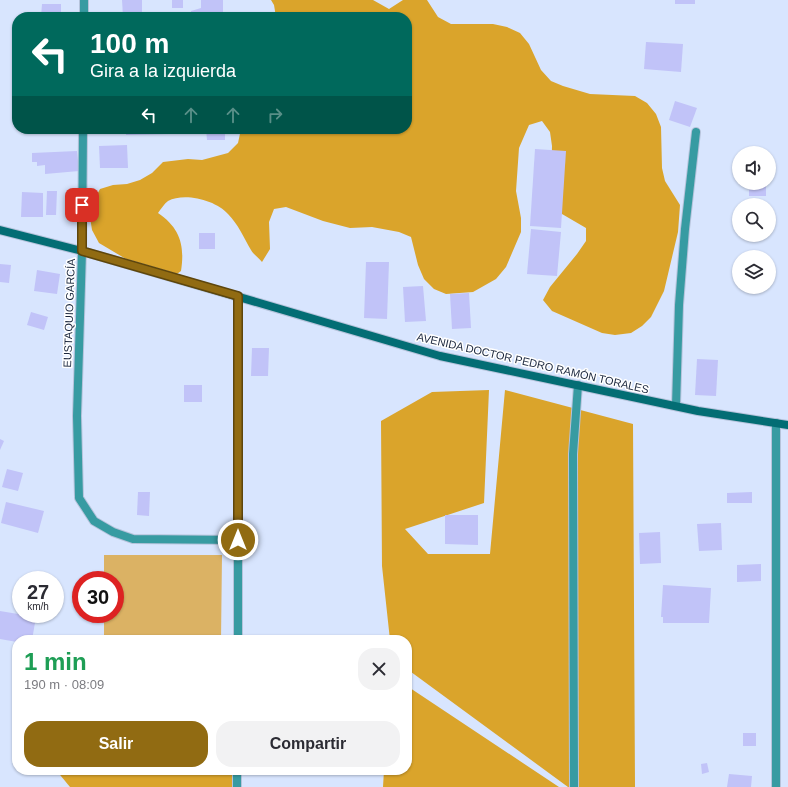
<!DOCTYPE html>
<html lang="es">
<meta charset="utf-8">
<style>
body{margin:0;font-family:Arial,sans-serif;background:#f2f2f3;color:#2b2b33;height:100vh;display:flex;flex-direction:column;font-size:15px;white-space:nowrap}
*{box-sizing:border-box;margin:0}
p{font-size:13px;color:#7c7c81}
.icon{flex:none;width:22px;height:22px;fill:none;stroke:currentColor;stroke-width:2;stroke-linecap:round;stroke-linejoin:round}
.map{position:relative;flex:1;overflow:hidden}
.panel{position:absolute;left:12px;top:635px;width:400px;height:140px;display:flex;flex-direction:column;background:#fff;border-radius:16px;box-shadow:0 1px 3px #0004}
.panel>*{flex:none}
.hud{position:absolute;left:12px;top:12px;width:400px;height:122px;border-radius:16px;box-shadow:0 1px 3px #0004;background:#00695c;color:#fff;overflow:hidden}
.buttons{position:absolute;left:732px;top:146px;display:grid;gap:8px}
.buttons a{display:grid;place-items:center;width:44px;height:44px;border-radius:50%;background:#fff;box-shadow:0 1px 3px #0004;font-size:20px}
.speed{position:absolute;left:12px;top:571px;display:flex;gap:8px;font-size:20px;font-weight:700;text-align:center}
.speed>*{display:grid;place-content:center;width:52px;height:52px;border-radius:50%;background:#fff;box-shadow:0 1px 3px #0004;line-height:1}
.speed small{font-size:10px;font-weight:400}
.speed .limit{border:6px solid #d22;background:#fff;color:#111}
.pin{position:absolute;display:grid;place-items:center;width:34px;height:34px;color:#fff;margin:-17px;border-radius:8px;box-shadow:0 2px 6px #0006}
.me{position:absolute;width:44px;margin:-22px;rotate:0deg;stroke-linejoin:round;filter:drop-shadow(0 0 3px #0008)}
.turn{display:flex;align-items:center;gap:14px;height:84px;padding:0 12px;font-size:18px}
.turn .icon{width:52px;height:52px;stroke-width:2.5}
.turn b{display:block;font-size:28px;line-height:34px}
.lanes{display:flex;align-items:center;height:38px;padding:0 12px;background:#0003;justify-content:center;gap:20px;direction:ltr}
.lanes .off{opacity:.35}
.round{display:grid;place-items:center;flex:none;width:42px;height:42px;border-radius:16px;background:#f2f2f3}
.summary{display:flex;align-items:center;justify-content:space-between;height:68px;padding:0 12px}
h1{font-size:24px;font-weight:800;line-height:30px;color:#1e9e55}
.button{display:flex;gap:8px;margin-top:auto;padding:8px 12px}
.button a{flex:1;height:46px;border-radius:16px;background:#916b12;color:#fff;font-size:16px;font-weight:800;line-height:46px;text-align:center}
.button a+a{background:#f2f2f3;color:#2b2b33}
.map>svg:first-child{display:block}
</style>
<div class="map">
<svg width="788" height="787" viewBox="0 0 788 787">
<rect width="100%" height="100%" fill="#d8e5fe"/>
<path fill="#dbb264" d="M104 555H222L221 640H104V614H115V580H104Z"/>
<g fill="#daa42b">
<path d="M271 0H373L389 9 403 0H427L438 17 451 24H493L507 27 520 33 529 44 541 70 551 81 563 86 590 94 635 96 647 103 656 114 661 127 662 168 665 181 680 205 678 232 664 291 651 317 642 326 631 333 615 335 602 333 552 311 543 300 550 287 577 254 586 241V228L562 214 551 189 552 146 550 132 542 121 529 125 519 148 516 191 521 218V232L506 267 496 279 473 292 446 294 434 289 424 279 418 265 411 237 399 232 372 227 350 228 323 221 286 207 274 209 269 222 270 249 262 262C259 258 254 255 251 250 244 238 238 224 228 214 216 200 184 192 168 201 164 204 161 209 158 213 180 228 185 245 181 271L170 279 158 278 99 243 92 230 90 217 93 202 100 189 113 185 127 184 140 180 152 173 163 162 188 159 202 160 228 153 238 143 241 129H407V17H276L274 5Z"/>
<path d="M489 390 484 503 405 529 428 554H490L505 390 633 424 635 787H568L407 669V640H390L382 566 381 421 432 392Z"/>
<path d="M407 686 559 787H383L384 770H407Z"/>
<path d="M56 770H237L239 787H70Z"/>
</g>
<g fill="#c1c3f8">
<path d="M122 0H142V17H123Z"/>
<rect x="172" y="0" width="11" height="8"/>
<path d="M201 0H223V17H191V11L201 8Z"/>
<rect x="675" y="0" width="20" height="4"/>
<path d="M42 4H61V17H41Z"/>
<path d="M646 42 683 44 681 72 644 69Z"/>
<path d="M675 101 697 108 690 127 669 120Z"/>
<path d="M126 129H169V134L126 135Z"/>
<path d="M206 129H225V140H207Z"/>
<path d="M127 145 128 168H100L99 146Z"/>
<path d="M535 149 566 151 561 228 530 226Z"/>
<path d="M77 151 79 171 45 174V165L37 166V162H32V153Z"/>
<rect x="749" y="183" width="17" height="13"/>
<path d="M47 191H57L56 215H46Z"/>
<path d="M22 192 43 193V217H21Z"/>
<path d="M531 229 561 232 557 276 527 274Z"/>
<rect x="199" y="233" width="16" height="16"/>
<path d="M366 262H389L387 319 364 318Z"/>
<path d="M0 264 11 265 9 283 0 282Z"/>
<path d="M37 270 60 274 57 294 34 291Z"/>
<path d="M423 286 426 321 405 322 403 287Z"/>
<path d="M469 293 471 328 452 329 450 294Z"/>
<path d="M31 312 48 317 44 330 27 325Z"/>
<path d="M252 348H269L268 376H251Z"/>
<path d="M697 359 718 360 716 396 695 395Z"/>
<rect x="184" y="385" width="18" height="17"/>
<path d="M0 439 4 441 0 450Z"/>
<path d="M7 469 23 473 18 491 2 487Z"/>
<path d="M138 492H150L149 516 137 515Z"/>
<path d="M752 492V503H727V493Z"/>
<path d="M6 502 44 511 38 533 1 523Z"/>
<path d="M445 515H478V545L445 544Z"/>
<path d="M721 523 722 550 699 551 697 524Z"/>
<path d="M660 532 661 563 640 564 639 533Z"/>
<path d="M761 564V581L737 582V565Z"/>
<path d="M663 585 711 588 709 623H663V617H661Z"/>
<path d="M0 611 36 617 32 640H17V642L0 639Z"/>
<rect x="743" y="733" width="13" height="13"/>
<path d="M707 763 709 772 702 774 701 764Z"/>
<path d="M729 774 752 776 751 787H727Z"/>
</g>
<g fill="none" stroke-linecap="round" stroke-linejoin="round">
<g stroke="#b6c3db" stroke-width="10">
<path id="lane" d="M676 406 679 305 685 229 696 132"/>
</g>
<g stroke="#b6c3db" stroke-width="10">
<g id="street">
<path d="M84 17V0"/>
<path d="M83 129 82 251 77 416 79 498 94 521 113 532 133 539 238 540"/>
<path d="M776 423V787"/>
<path d="M238 640V296"/>
<path d="M237 787V770"/>
<path d="M574 787 573 454 578 385"/>
</g>
</g>
<g stroke="#b6c3db" stroke-width="10">
<path id="secondary" d="M0 230 82 251 440 356 698 411 788 425"/>
</g>
<use href="#lane" stroke="#379ba2" stroke-width="8"/>
<use href="#street" stroke="#379ba2" stroke-width="8"/>
<use href="#secondary" stroke="#036d74" stroke-width="8"/>
</g>
<g fill="none" stroke-linecap="round" stroke-linejoin="round">
<g stroke="#5e460c" stroke-width="10">
<path id="route" d="M82 205V251L238 296V540"/>
</g>
<use href="#route" stroke="#916b12" stroke-width="7"/>
</g>
<g text-anchor="middle" dominant-baseline="central" stroke-width="3" stroke-linejoin="round" paint-order="stroke">
<g font-size="11" fill="#1a263d" stroke="#fff">
<text transform="translate(69 313) rotate(-88)">EUSTAQUIO GARCÍA</text>
<text transform="translate(533 363) rotate(13)">AVENIDA DOCTOR PEDRO RAMÓN TORALES</text>
</g>
</g>
</svg>
<div class="buttons">
<a><svg class="icon" aria-label="sound" viewBox="0 0 24 24"><path d="M4 9h4l5-4v14l-5-4H4zM17 9q2 3 0 6"/></svg></a>
<a><svg class="icon" aria-label="search" viewBox="0 0 24 24"><circle cx="10" cy="10" r="6"/><path d="M15 15l6 6"/></svg></a>
<a><svg class="icon" aria-label="layers" viewBox="0 0 24 24"><path d="M12 4l9 5-9 5-9-5zM3 14l9 5 9-5"/></svg></a>
</div>
<div class="speed"><div>27<small>km/h</small></div><div class="limit">30</div></div>
<div class="pin" style="left:82px;top:205px;background:#d93025"><svg class="icon" aria-label="arrive" viewBox="0 0 24 24"><path d="M6 21V4h12l-3 4 3 4H6"/></svg></div>
<svg class="me" style="left:238px;top:540px" viewBox="-20 -20 40 40"><circle r="17" fill="#916b12" stroke="#fff" stroke-width="3"/><path d="M0-11L8 9 0 5-8 9z" fill="#fff"/></svg>
<div class="hud">
<div class="turn"><svg class="icon" aria-label="left" viewBox="0 0 24 24"><path d="M17 20v-9H6M10 6l-5 5 5 5"/></svg><div><b>100 m</b>Gira a la izquierda</div></div>
<div class="lanes"><svg class="icon" aria-label="left" viewBox="0 0 24 24"><path d="M17 20v-9H6M10 6l-5 5 5 5"/></svg><svg class="icon off" aria-label="ahead" viewBox="0 0 24 24"><path d="M12 20V5M6 11l6-6 6 6"/></svg><svg class="icon off" aria-label="ahead" viewBox="0 0 24 24"><path d="M12 20V5M6 11l6-6 6 6"/></svg><svg class="icon off" aria-label="right" viewBox="0 0 24 24"><path d="M7 20v-9h11M14 6l5 5-5 5"/></svg></div>
</div>
<section class="panel">
<div class="summary"><div><h1>1 min</h1><p>190 m · 08:09</p></div><a class="round"><svg class="icon" aria-label="close" viewBox="0 0 24 24"><path d="M6 6l12 12M18 6L6 18"/></svg></a></div>
<div class="button"><a>Salir</a><a>Compartir</a></div>
</section>
</div>
